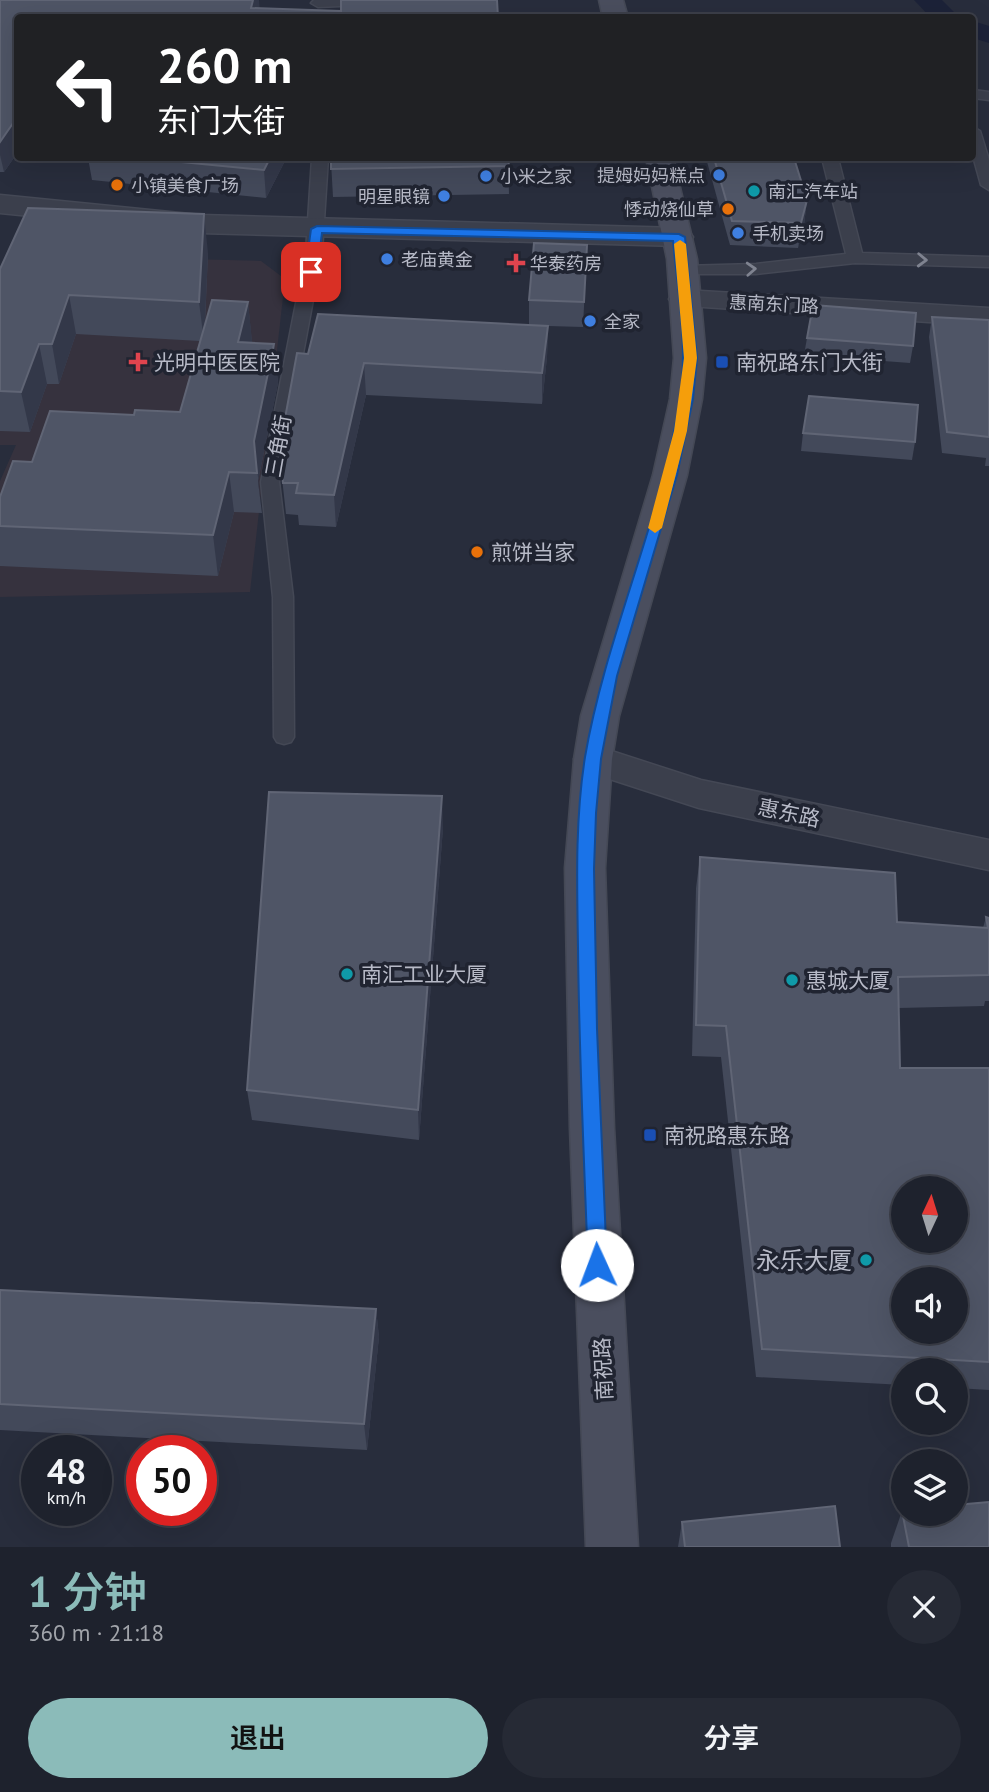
<!DOCTYPE html>
<html lang="zh">
<meta charset="utf-8">
<style>
body{margin:0;font-family:"PT Sans","Noto Sans SC",sans-serif;background:#262a35;color:#f1f3f6;height:100vh;display:flex;flex-direction:column;font-size:26px;white-space:nowrap}
*{box-sizing:border-box;margin:0}
p{font-size:23px;color:#a1a4aa}
.icon{flex:none;width:38px;height:38px;fill:none;stroke:currentColor;stroke-width:2;stroke-linecap:round;stroke-linejoin:round}
.map{position:relative;height:1547px;overflow:hidden}
.sheet{display:flex;flex-direction:column;background:#1e222d;flex:1}
.sheet>*{flex:none}
.hud{position:absolute;left:14px;top:14px;width:962px;height:147px;border-radius:7px;box-shadow:0 7px 28px #0002,0 0 0 2px #3c3f49;background:#202124;color:#fff;overflow:hidden}
.needle{width:46px;rotate:4deg}
.tools{position:absolute;left:891px;top:1176px;display:grid;gap:14px}
.tools a{display:grid;place-items:center;width:77px;height:77px;border-radius:50%;background:#1e222d;box-shadow:0 7px 28px #0002,0 0 0 2px #3c3f49;font-size:35px}
.speed{position:absolute;left:21px;top:1435px;display:flex;gap:14px;font-size:35px;font-weight:700;text-align:center}
.speed>*{display:grid;place-content:center;width:91px;height:91px;border-radius:50%;background:#1e222d;box-shadow:0 7px 28px #0002,0 0 0 2px #3c3f49;line-height:1}
.speed small{font-size:18px;font-weight:400}
.speed .limit{border:10px solid #d22;background:#fff;color:#111}
.pin{position:absolute;display:grid;place-items:center;width:60px;height:60px;color:#fff;margin:-30px;border-radius:14px;box-shadow:0 4px 10px #0006}
.me{position:absolute;width:77px;margin:-38px;rotate:358deg;stroke-linejoin:round;filter:drop-shadow(0 0 5px #0008)}
.turn{display:flex;align-items:center;gap:24px;height:147px;padding:0 28px;font-size:32px}
.turn .icon{width:91px;height:91px;stroke-width:2.5}
.turn b{display:block;font-size:49px;line-height:60px}
.round{display:grid;place-items:center;flex:none;width:74px;height:74px;border-radius:37px;background:#262a35}
.summary{display:flex;align-items:center;justify-content:space-between;height:119px;padding:0 28px}
h1{font-size:42px;font-weight:600;line-height:52px;color:#8bbbb9}
.primary-button{display:flex;gap:14px;margin-top:auto;padding:14px 28px}
.primary-button a{flex:1;height:80px;border-radius:42px;background:#8bbbb9;color:#111;font-size:28px;font-weight:600;line-height:80px;text-align:center}
.primary-button a+a{background:#262a35;color:#f1f3f6}
.map>svg:first-child{display:block}
</style>
<div class="map">
<svg width="989" height="1547" viewBox="0 0 989 1547">
<rect width="100%" height="100%" fill="#282d3c"/>
<path fill="#36323e" d="M35 255 261 261 285 279 250 592 0 597V481L16 445H0V270Z"/>
<g fill="none" stroke-linecap="round" stroke-linejoin="round">
<g fill="#1c2238" fill-rule="evenodd">
<path d="M914 0H942L960 18H931Z"/>
<path d="M973 21 989 26V43L973 38Z"/>
</g>
<g stroke="#444855" stroke-width="3">
<g id="lane">
<path d="M314 0H393L386 4 318 7 311 3Z"/>
<path d="M973 90 989 92V100L973 98Z"/>
<path d="M973 127 980 131 989 160V190L981 185 973 156Z"/>
<path d="M312 158H328L322 252 279 482 293 597 294 737 291 742 284 744 277 742 274 737 273 597 261 482 306 252Z"/>
<path d="M822 158H838L862 253 989 257V267L855 263 756 274H677L675 271 677 268 683 266 756 264 846 254Z"/>
</g>
</g>
<g stroke="#444855" stroke-width="3">
<g id="street">
<path d="M0 195 200 215 679 228 689 231 693 237 689 243 679 246 200 233 0 213Z"/>
<path d="M684 290 989 308V326L673 305 669 299 673 293Z"/>
<path d="M593 745 701 780 989 840V870L699 808 579 769 574 759 579 749Z"/>
</g>
</g>
<g stroke="#444855" stroke-width="3">
<g id="secondary">
<path d="M599 0H623L628 18H603Z"/>
<path d="M646 158H673L697 259 706 358 702 399 687 475 619 716 612 759 605 868 614 1128 638 1547H586L570 1128 565 868 574 759 581 716 653 475 670 399 674 358 667 259Z"/>
</g>
</g>
<use href="#lane" fill="#3b3f4c" fill-rule="evenodd"/>
<use href="#street" fill="#3b3f4c" fill-rule="evenodd"/>
<use href="#secondary" fill="#4a4e5e" fill-rule="evenodd"/>
</g>
<g fill="#43495a">
<path d="M0 0 260 8 18 18V152L4 172H0Z"/>
<path d="M88 158H311L309 161 286 159 266 198 92 180Z"/>
<path d="M329 158H508L509 194 333 197 331 162Z"/>
<path d="M706 158H794L807 200 804 225 798 248 730 245Z"/>
<path d="M587 245 583 327 548 326 547 357 542 404 366 395 336 527 299 525 298 515 286 514 279 451 308 354 529 325V300Z"/>
<path d="M208 253 205 325 248 302 252 343 274 344 278 383 258 481 262 513 234 512 218 576 0 566V497L32 462 134 415 180 412 200 341 76 334 59 384H47L30 432 0 431V269Z"/>
<path d="M932 317 989 320V466H985L986 458 942 453 929 337Z"/>
<path d="M807 338 913 346 910 363 804 355Z"/>
<path d="M803 433 915 442 912 460 801 451Z"/>
<path d="M443 828 419 1140 252 1120 247 1090Z"/>
<path d="M700 857 897 922 983 928 986 917 989 918V1001H985L984 1006 899 1008 900 1068H989V1390L956 1388V1370H903V1385L756 1377 721 1057 692 1056 696 888Z"/>
<path d="M0 1290 376 1309 379 1337 367 1450 0 1430Z"/>
<path d="M902 1511 989 1547H891V1543Z"/>
<path d="M682 1522 840 1547H678Z"/>
</g>
<g fill="#333849">
<path d="M253 0H259L260 12 251 8Z"/>
<path d="M18 116V152L4 172 0 155V142Z"/>
<path d="M270 158H285L286 159 266 198 264 170Z"/>
<path d="M807 200 804 225 798 248 801 223Z"/>
<path d="M204 214 208 253 204 341 199 302Z"/>
<path d="M69 295 76 334 59 384 52 344Z"/>
<path d="M248 302 252 341 243 382 238 342Z"/>
<path d="M548 326 547 357 542 404V373Z"/>
<path d="M39 344 47 384 30 432 21 392Z"/>
<path d="M274 344 278 383 258 481 262 513 254 441Z"/>
<path d="M364 363 366 395 336 527 334 495Z"/>
<path d="M229 472 234 512 218 576 213 535Z"/>
<path d="M442 796 443 828 419 1140 418 1110Z"/>
<path d="M376 1309 379 1337 367 1450 364 1424Z"/>
</g>
<g fill="#4f5566" stroke="#606575" stroke-width="2" fill-rule="evenodd">
<path d="M0 0H253L251 8 341 11V0H497L498 18H18V116L0 142Z"/>
<path d="M140 158H270L264 170Z"/>
<path d="M331 158H508L509 166 331 169Z"/>
<path d="M714 158H794L807 200 801 223 732 221Z"/>
<path d="M28 208 204 214 199 302 69 295 52 344H39L21 392 0 391V269Z"/>
<path d="M534 243 587 245 584 302 529 300Z"/>
<path d="M212 300 248 302 238 342 274 344 254 441 257 473 229 472 213 535 0 526V497L13 461 32 462 50 411 134 415 135 410 180 412Z"/>
<path d="M813 305 916 313 913 346 807 338Z"/>
<path d="M318 314 548 326 542 373 364 363 334 495 296 493 298 483H283L279 451 297 353 308 354Z"/>
<path d="M932 317 989 320V437L947 432Z"/>
<path d="M809 396 918 405 915 442 803 433Z"/>
<path d="M269 792 442 796 418 1110 247 1090Z"/>
<path d="M700 857 895 873 897 922 988 928 986 917 989 918V975L898 977 900 1068H989V1362L762 1349 726 1026 696 1025ZM903 1188H956V1241H903ZM903 1279H956V1332H903Z"/>
<path d="M0 1290 376 1309 364 1424 0 1404Z"/>
<path d="M989 1502V1547H909L902 1511H903V1514H956V1505Z"/>
<path d="M835 1506 840 1547H685L682 1522Z"/>
</g>
<defs><path id="oneway-chevron" d="M-2-3.5L2.5 0L-2 3.5" fill="none" stroke-width="1.6" stroke-linecap="round" stroke-linejoin="round" transform="scale(1.75)"/></defs>
<g stroke="#7f8390">
<use href="#oneway-chevron" transform="translate(922 260) rotate(2)"/>
<use href="#oneway-chevron" transform="translate(751 269) rotate(-3)"/>
</g>
<path fill="#1a73e8" stroke="#114b97" stroke-width="2" d="M317 226 679 234 685 237 697 358 693 399 677 475 617 676 601 759 596 813 594 869 597 1029 607 1265 604 1271 597 1274 590 1271 588 1265C584 1159 579 1053 578 947 577 884 575 820 585 757 606 635 661 521 680 399 688 347 678 293 673 241L322 233 317 272 311 275 305 272 311 229Z"/>
<path fill="#f59e0b" d="M680 240 686 244 697 358 687 431 662 528 655 533 648 528 674 431 684 358 674 244Z"/>
<g fill="#3f7fe0" stroke="#202431" stroke-width="2.5">
<circle cx="719" cy="175" r="7"/>
<circle cx="486" cy="176" r="7"/>
<circle cx="444" cy="196" r="7"/>
<circle cx="738" cy="233" r="7"/>
<circle cx="387" cy="259" r="7"/>
<circle cx="590" cy="321" r="7"/>
</g>
<g fill="#e8710a" stroke="#202431" stroke-width="2.5">
<circle cx="117" cy="185" r="7"/>
<circle cx="728" cy="209" r="7"/>
<circle cx="477" cy="552" r="7"/>
</g>
<g fill="#0f9aa8" stroke="#202431" stroke-width="2.5">
<circle cx="754" cy="191" r="7"/>
<circle cx="347" cy="974" r="7"/>
<circle cx="792" cy="980" r="7"/>
<circle cx="866" cy="1260" r="7"/>
</g>
<g fill="#e0444e" stroke="#202431" stroke-width="2.5">
<path d="M512.5 252.5h7v7h7v7h-7v7h-7v-7h-7v-7h7z"/>
<path d="M134.5 351.5h7v7h7v7h-7v7h-7v-7h-7v-7h7z"/>
</g>
<g fill="#1a4fb4" stroke="#202431" stroke-width="2.5">
<rect x="715" y="355" width="14" height="14" rx="3.5"/>
<rect x="643" y="1128" width="14" height="14" rx="3.5"/>
</g>
<g text-anchor="middle" dominant-baseline="central" stroke-width="7" stroke-linejoin="round" paint-order="stroke">
<g font-size="18" fill="#b7bac7" stroke="#202431" text-anchor="start">
<text x="705" y="175" text-anchor="end">提姆妈妈糕点</text>
<text x="500" y="176">小米之家</text>
<text x="131" y="185">小镇美食广场</text>
<text x="768" y="191">南汇汽车站</text>
<text x="430" y="196" text-anchor="end">明星眼镜</text>
<text x="714" y="209" text-anchor="end">悸动烧仙草</text>
<text x="752" y="233">手机卖场</text>
<text x="401" y="259">老庙黄金</text>
<text x="530" y="263">华泰药房</text>
<text x="604" y="321">全家</text>
</g>
<g font-size="18" fill="#b7bac7" stroke="#202431">
<text transform="translate(774 304) rotate(3)">惠南东门路</text>
</g>
<g font-size="21" fill="#b7bac7" stroke="#202431" text-anchor="start">
<text x="154" y="362">光明中医医院</text>
<text x="736" y="362">南祝路东门大街</text>
<text x="491" y="552">煎饼当家</text>
<text x="361" y="974">南汇工业大厦</text>
<text x="806" y="980">惠城大厦</text>
<text x="664" y="1135">南祝路惠东路</text>
</g>
<g font-size="21" fill="#b7bac7" stroke="#202431">
<text transform="translate(278 446) rotate(-80)">三角街</text>
<text transform="translate(789 813) rotate(12)">惠东路</text>
<text transform="translate(603 1369) rotate(-93)">南祝路</text>
</g>
<g font-size="24" fill="#b7bac7" stroke="#202431" text-anchor="end">
<text x="852" y="1260">永乐大厦</text>
</g>
</g>
</svg>
<div class="tools">
<a><svg class="needle" viewBox="-14 -14 28 28"><path d="M0-13l5 13h-10z" fill="#e53935"/><path d="M0 13l5-13h-10z" fill="#a1a4aa"/></svg></a>
<a><svg class="icon" aria-label="sound" viewBox="0 0 24 24"><path d="M4 9h4l5-4v14l-5-4H4zM17 9q2 3 0 6"/></svg></a>
<a><svg class="icon" aria-label="search" viewBox="0 0 24 24"><circle cx="10" cy="10" r="6"/><path d="M15 15l6 6"/></svg></a>
<a><svg class="icon" aria-label="layers" viewBox="0 0 24 24"><path d="M12 4l9 5-9 5-9-5zM3 14l9 5 9-5"/></svg></a>
</div>
<div class="speed"><div>48<small>km/h</small></div><div class="limit">50</div></div>
<div class="pin" style="left:311px;top:272px;background:#d93025"><svg class="icon" aria-label="arrive" viewBox="0 0 24 24"><path d="M6 21V4h12l-3 4 3 4H6"/></svg></div>
<svg class="me" style="left:597px;top:1265px" viewBox="-20 -20 40 40"><circle r="19" fill="#fff"/><path d="M0-13L10 11 0 6-10 11z" fill="#1a73e8"/></svg>
<div class="hud">
<div class="turn"><svg class="icon" aria-label="left" viewBox="0 0 24 24"><path d="M17 20v-9H6M10 6l-5 5 5 5"/></svg><div><b>260 m</b>东门大街</div></div>
</div>
</div>
<section class="sheet">
<div class="summary"><div><h1>1 分钟</h1><p>360 m · 21:18</p></div><a class="round"><svg class="icon" aria-label="close" viewBox="0 0 24 24"><path d="M6 6l12 12M18 6L6 18"/></svg></a></div>
<div class="primary-button"><a>退出</a><a>分享</a></div>
</section>
